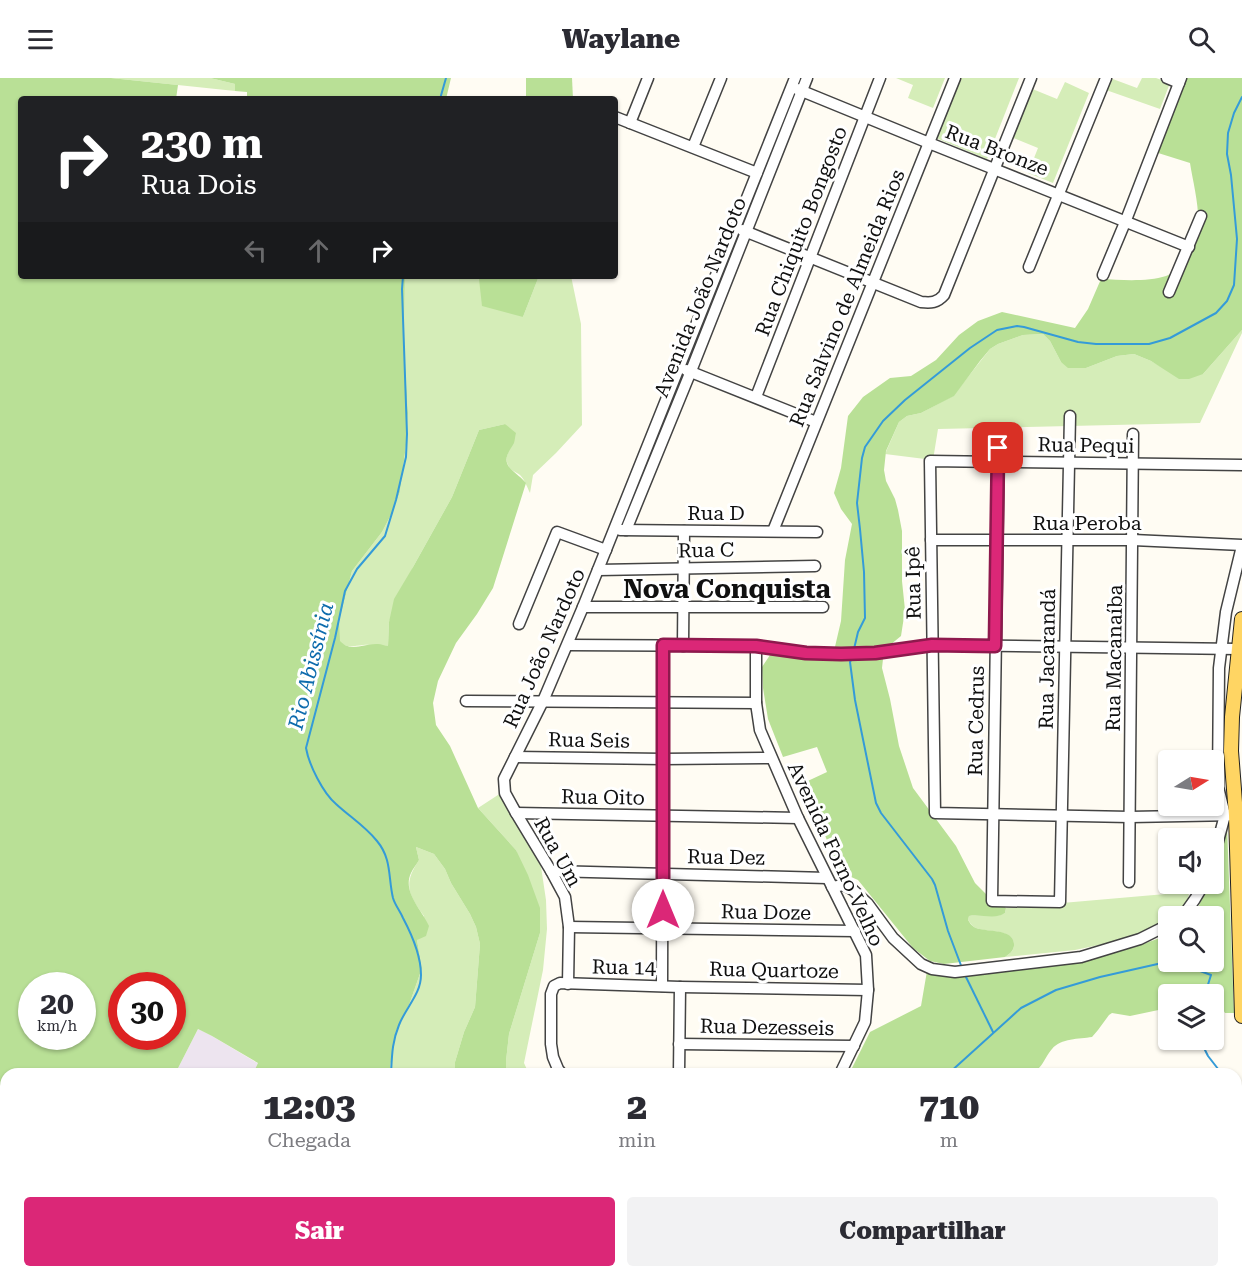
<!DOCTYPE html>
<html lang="pt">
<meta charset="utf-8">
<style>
body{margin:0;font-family:"Roboto Serif",serif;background:#f2f2f3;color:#2b2b33;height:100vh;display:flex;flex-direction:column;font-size:22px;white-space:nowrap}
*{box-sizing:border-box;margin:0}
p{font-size:20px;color:#7c7c81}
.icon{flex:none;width:33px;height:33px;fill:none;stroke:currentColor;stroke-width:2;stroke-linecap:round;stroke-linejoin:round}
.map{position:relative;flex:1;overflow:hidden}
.panel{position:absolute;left:0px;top:990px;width:1242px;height:210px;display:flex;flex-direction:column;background:#fff;border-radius:18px 18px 0 0;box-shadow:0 2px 4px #0004}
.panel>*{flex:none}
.top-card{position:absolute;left:18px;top:18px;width:600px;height:183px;border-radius:6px;box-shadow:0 2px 4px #0004;background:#202124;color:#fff;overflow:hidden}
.needle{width:39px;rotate:79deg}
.fabs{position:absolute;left:1158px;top:672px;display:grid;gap:12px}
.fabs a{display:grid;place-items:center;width:66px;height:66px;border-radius:6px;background:#fff;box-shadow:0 2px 4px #0004;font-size:30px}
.speed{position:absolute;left:18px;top:894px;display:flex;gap:12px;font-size:30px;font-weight:700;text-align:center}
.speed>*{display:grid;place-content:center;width:78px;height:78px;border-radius:50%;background:#fff;box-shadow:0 2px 4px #0004;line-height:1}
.speed small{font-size:15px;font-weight:400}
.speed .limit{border:9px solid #d22;background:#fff;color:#111}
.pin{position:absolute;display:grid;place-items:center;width:51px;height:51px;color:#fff;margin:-26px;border-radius:12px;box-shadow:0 3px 9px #0006}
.me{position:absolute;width:66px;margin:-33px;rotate:0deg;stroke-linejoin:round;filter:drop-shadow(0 0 4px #0008)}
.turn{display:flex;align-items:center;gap:21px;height:126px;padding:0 24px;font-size:27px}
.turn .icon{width:78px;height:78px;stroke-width:2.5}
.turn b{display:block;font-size:42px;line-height:51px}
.lanes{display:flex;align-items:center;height:57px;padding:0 24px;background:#0003;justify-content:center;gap:30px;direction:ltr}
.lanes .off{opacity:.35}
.eta{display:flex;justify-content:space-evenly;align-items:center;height:102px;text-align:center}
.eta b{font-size:36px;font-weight:800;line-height:42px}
.button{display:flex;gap:12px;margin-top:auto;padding:12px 24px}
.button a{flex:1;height:69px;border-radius:6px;background:#db2777;color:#fff;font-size:24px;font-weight:800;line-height:69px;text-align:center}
.button a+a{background:#f2f2f3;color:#2b2b33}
header{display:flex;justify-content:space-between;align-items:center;height:78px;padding:0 24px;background:#fff;font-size:27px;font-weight:800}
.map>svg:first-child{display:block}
</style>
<header><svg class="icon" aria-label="menu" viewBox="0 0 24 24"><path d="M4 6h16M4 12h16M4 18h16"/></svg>Waylane<svg class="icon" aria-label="search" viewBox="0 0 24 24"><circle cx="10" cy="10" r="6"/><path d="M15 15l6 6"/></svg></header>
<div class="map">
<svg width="1242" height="1200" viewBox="0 0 1242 1200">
<rect width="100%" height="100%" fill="#fffcf3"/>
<path fill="#ede4ef" d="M198 951 212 958 259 986 253 996H175Z"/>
<g fill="#d5edb8">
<path d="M111 0H210L235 6V13Z"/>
<path d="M896 0H945L933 30 908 20 913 7Z"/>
<path d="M960 0H1019L987 81 936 60Z"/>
<path d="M1110 0 1137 10 1142 0H1156L1170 5 1160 31 1106 12Z"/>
<path d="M1065 4 1089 15 1053 105 1028 95 1038 70 1011 59 1030 10 1057 21Z"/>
<path d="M405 198H481L479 201 523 239 539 198H571L581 246 582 347 556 375 533 397 530 415C527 409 525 402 520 397 518 395 514 394 512 392 502 383 508 374 513 365L505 346 479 352 452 419 413 489 389 544 388 569C380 568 371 566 363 567 353 568 347 571 339 563V544L352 493 382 454 392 435 400 414 406 367 408 335 404 264Z"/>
<path d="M1242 252V255L1200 345 938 351 933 382 885 376 899 344 907 338 921 335 953 318 990 271 998 266 1023 257 1043 256 1050 263 1061 284 1086 290 1117 278 1134 276 1151 283 1165 291 1203 296Z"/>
<path d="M501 715 540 782 546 822 547 851 543 892 524 985 529 996H506V983L509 956 540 855 516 772 478 730Z"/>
<path d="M416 769 434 776 445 791 451 805 470 836 476 849 480 866 475 929 464 954 455 984V996H389L396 953 409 927 422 890 417 862 424 838C408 816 403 806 419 782Z"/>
<path d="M1189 809C1189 825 1187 838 1168 838V845L1137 859 1075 872 1005 879C1009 876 1013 874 1014 868 1016 850 984 855 974 849 971 847 970 844 968 842L969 838C982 836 995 841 1005 835L1006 830 1177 815Z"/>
</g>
<g fill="#b9e096" fill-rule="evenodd">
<path d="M0 0H111L178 7 176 21H21V198H405L404 264 408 335 406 367 400 414 392 435 382 454 352 493 339 544 340 563C351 575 364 565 378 566 381 566 385 568 388 568L389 544 394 521 413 489 452 419 479 352 505 346 516 355C515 358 515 362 514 365 509 374 501 382 512 392 517 397 521 399 526 405L493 510 477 536 456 565 438 603 433 625 436 647 450 668 478 730 516 772 528 797 540 830V855L509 956 506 983V996H455V984L464 954 475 929 480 866 476 849 470 836 451 805 445 791 434 776 416 769 419 782C417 786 413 790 411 795 402 814 422 832 429 848L426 858 417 862 422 890 409 927 396 953 389 996H253L258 985 212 958 198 951 175 996H6V1194H375L374 1200H0ZM32 908H82V958H32ZM122 908H172V958H122Z"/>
<path d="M210 0H451L446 21H247V14L235 13V6Z"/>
<path d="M526 0H572L573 21H526Z"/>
<path d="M1184 0H1242V252L1203 296 1189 301H1179L1151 283 1134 276 1117 278 1086 290H1068L1061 284 1050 263 1043 256 1023 257 998 266 990 271 980 283 954 318 921 335 907 338 899 344 886 373 884 392 886 403 895 421 898 432 902 453V503L905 532 901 558 884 572 882 590 890 621 899 668 913 710 956 768 975 805 988 818 1006 830 1005 835C995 842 982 836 969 838L968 842C970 845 971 847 974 849 984 855 1016 849 1014 868 1013 874 1009 876 1005 879L944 886 930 883 913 870 858 802 840 794 824 755 797 708 827 694 817 669 783 679 768 641 763 610 762 589 770 577 780 572 804 569 811 573H834L841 543 845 482 852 446 841 431 834 415 841 390 848 338 863 319 890 300 911 298 936 282 959 257 978 243 1002 234 1075 250 1088 231 1101 201C1121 202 1148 204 1166 198 1172 196 1177 190 1181 187 1210 162 1195 117 1190 85L1155 74Z"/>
<path d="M481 198H539L523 239 482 228 479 201Z"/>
<path d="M1227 748 1234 935H1225L1214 916 1201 914 1194 916H1168V930L1130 938 1112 935 1109 937 1098 952 1092 959C1079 961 1061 960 1052 971 1044 980 1043 991 1030 996H849L870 954 921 928 927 893 1107 875 1135 869 1168 857V884H1214V838H1194L1209 806H1214V793Z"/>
<path d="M828 1194H907L910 1200H833Z"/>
</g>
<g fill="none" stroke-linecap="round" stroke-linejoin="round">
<g stroke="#349bd8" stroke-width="2">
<path d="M440 21 446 0"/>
<path d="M854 571 858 554 865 540 864 494 860 451 857 425 862 380 865 369 883 343 905 322 970 270 997 252 1017 248 1024 249 1078 264 1096 266H1149L1170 260 1216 235 1227 223 1234 207 1237 161 1231 97 1227 76 1228 55 1234 35 1242 19"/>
<path d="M852 580 850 584 855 622 876 725 881 735 932 801 935 807 948 853 962 890"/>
<path d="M965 897 993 954"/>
<path d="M1200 962 1208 978 1222 996"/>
<path d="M391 996C392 977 392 964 399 947 406 929 421 916 421 897 421 878 412 857 403 840 400 833 395 827 393 820 388 799 392 781 377 763 365 748 350 739 336 726 323 715 309 687 306 670L335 560 345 513 357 491 385 458 396 422 406 379 407 356 402 211 403 198"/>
<path d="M948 996 1021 930 1056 912 1100 899 1162 885 1192 890 1211 897 1205 916"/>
<path d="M376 1200V1194"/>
<path d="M922 1200 923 1194"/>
</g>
<g stroke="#434343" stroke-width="13">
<g id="minor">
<path d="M1167 0 1179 5"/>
<path d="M797 11 929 65 1189 169"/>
<path d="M615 39 757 95"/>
<path d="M630 45 648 0"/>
<path d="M693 69 721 0"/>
<path d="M742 152 921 224C931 225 937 225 944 217L1031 0"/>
<path d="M1029 189 1106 0"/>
<path d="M1103 197 1126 142 1181 0"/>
<path d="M1169 214 1201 138"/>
<path d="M686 292 816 344"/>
<path d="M756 319 880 0"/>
<path d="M999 356 992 823 1060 824 1070 338"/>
<path d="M620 452 817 454"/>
<path d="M626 452 691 293 807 0"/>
<path d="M773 453 955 0"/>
<path d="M931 462H1133L1242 467"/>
<path d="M598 492 815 488"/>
<path d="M583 529H823"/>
<path d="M519 546 557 454 606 472"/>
<path d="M568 567 756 568 806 575 841 576 875 575 932 567 1238 571"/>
<path d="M683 568 684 453"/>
<path d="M756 568V625L760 652 798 740 866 877 868 912 865 944 840 996"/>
<path d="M466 623 756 625"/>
<path d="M515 679 663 681 771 680"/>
<path d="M516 735 798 740"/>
<path d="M1236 737 1130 739 935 735 930 383 1242 387"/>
<path d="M1214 778 1225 737 1218 709 1219 590 1226 534 1242 468"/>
<path d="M551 793 827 800"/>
<path d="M1129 804 1133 356"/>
<path d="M832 809 844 807 853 812 868 826 893 860 921 886 932 891 955 894 1081 879 1140 861 1168 847"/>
<path d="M1183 838 1195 821 1204 806"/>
<path d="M569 849 855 853"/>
<path d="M568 906 569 849 565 819 551 793 516 735 505 715 504 701 543 623 583 529 795 0"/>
<path d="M662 908 663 567"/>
<path d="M679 966 854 968"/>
<path d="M562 996 558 991 553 979 551 966V916L554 908 560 905 680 909 868 912"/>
<path d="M679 996 680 909"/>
<path d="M518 1200 520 1194"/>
<path d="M659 1200V1194"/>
<path d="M785 1200 790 1194"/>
</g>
</g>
<g stroke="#212121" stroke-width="16">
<path id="major" d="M1242 541 1232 639 1231 673 1236 737 1242 938"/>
</g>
<use href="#minor" stroke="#fff" stroke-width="10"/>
<use href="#major" stroke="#ffd563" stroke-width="14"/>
</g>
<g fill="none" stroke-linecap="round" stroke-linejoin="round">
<g stroke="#8e194d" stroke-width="15">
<path id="route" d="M663 832V567L756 568 806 575 841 576 875 575 932 567 995 568 998 370"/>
</g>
<use href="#route" stroke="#db2777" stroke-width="10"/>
</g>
<g text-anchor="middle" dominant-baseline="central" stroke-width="6" stroke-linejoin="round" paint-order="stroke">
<g font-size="20" fill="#101010" stroke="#fff">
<text transform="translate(997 72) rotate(21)">Rua Bronze</text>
<text transform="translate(801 153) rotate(-69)">Rua Chiquito Bongosto</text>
<text transform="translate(700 219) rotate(-68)">Avenida João Nardoto</text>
<text transform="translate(847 220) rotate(-68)">Rua Salvino de Almeida Rios</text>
<text transform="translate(1086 367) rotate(1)">Rua Pequi</text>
<text x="716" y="435">Rua D</text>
<text x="1087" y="445">Rua Peroba</text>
<text transform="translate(706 472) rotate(-1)">Rua C</text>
<text transform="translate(913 505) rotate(-91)">Rua Ipê</text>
<text transform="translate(544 570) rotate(-66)">Rua João Nardoto</text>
<text transform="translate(1114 580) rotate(-89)">Rua Macanaíba</text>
<text transform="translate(1047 581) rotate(-89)">Rua Jacarandá</text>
<text transform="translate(976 643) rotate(-89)">Rua Cedrus</text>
<text transform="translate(589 662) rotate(1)">Rua Seis</text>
<text transform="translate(603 719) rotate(1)">Rua Oito</text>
<text transform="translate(558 774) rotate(61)">Rua Um</text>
<text transform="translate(836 776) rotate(65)">Avenida Forno Velho</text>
<text transform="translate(726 779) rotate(1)">Rua Dez</text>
<text transform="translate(766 834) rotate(1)">Rua Doze</text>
<text transform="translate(624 889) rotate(1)">Rua 14</text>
<text transform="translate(774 892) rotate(1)">Rua Quartoze</text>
<text transform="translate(767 949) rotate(1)">Rua Dezesseis</text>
</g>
<g font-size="21" font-style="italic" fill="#0e6cad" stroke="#fff">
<text transform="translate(311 588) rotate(-76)">Rio Abissínia</text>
</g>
<g font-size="26" font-weight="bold" fill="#101010" stroke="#fff">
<text x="727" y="511">Nova Conquista</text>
</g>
</g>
</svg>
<div class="fabs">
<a><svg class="needle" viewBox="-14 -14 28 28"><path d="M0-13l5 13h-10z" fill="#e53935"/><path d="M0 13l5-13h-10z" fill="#7c7c81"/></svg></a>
<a><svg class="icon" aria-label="sound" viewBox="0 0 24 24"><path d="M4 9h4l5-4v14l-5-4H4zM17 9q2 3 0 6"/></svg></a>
<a><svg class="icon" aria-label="search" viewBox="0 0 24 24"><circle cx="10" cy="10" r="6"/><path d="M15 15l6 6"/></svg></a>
<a><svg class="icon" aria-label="layers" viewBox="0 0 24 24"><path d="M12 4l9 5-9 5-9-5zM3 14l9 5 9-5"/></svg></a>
</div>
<div class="speed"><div>20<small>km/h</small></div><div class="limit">30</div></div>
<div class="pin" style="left:998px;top:370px;background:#d93025"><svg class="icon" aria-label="arrive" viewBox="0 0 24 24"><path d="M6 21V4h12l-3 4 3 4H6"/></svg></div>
<svg class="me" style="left:663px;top:832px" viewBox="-20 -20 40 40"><circle r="19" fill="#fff"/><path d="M0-13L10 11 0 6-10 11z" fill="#db2777"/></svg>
<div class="top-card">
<div class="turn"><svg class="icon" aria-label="right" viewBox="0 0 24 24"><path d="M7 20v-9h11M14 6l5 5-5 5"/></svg><div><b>230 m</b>Rua Dois</div></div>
<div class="lanes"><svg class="icon off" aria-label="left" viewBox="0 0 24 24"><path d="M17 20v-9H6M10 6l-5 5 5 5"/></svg><svg class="icon off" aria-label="ahead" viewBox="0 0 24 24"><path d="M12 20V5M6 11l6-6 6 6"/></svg><svg class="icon" aria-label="right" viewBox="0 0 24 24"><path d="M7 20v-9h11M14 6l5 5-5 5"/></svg></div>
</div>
<section class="panel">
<div class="eta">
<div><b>12:03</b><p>Chegada</p></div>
<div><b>2</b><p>min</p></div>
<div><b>710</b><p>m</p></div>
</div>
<div class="button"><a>Sair</a><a>Compartilhar</a></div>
</section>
</div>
